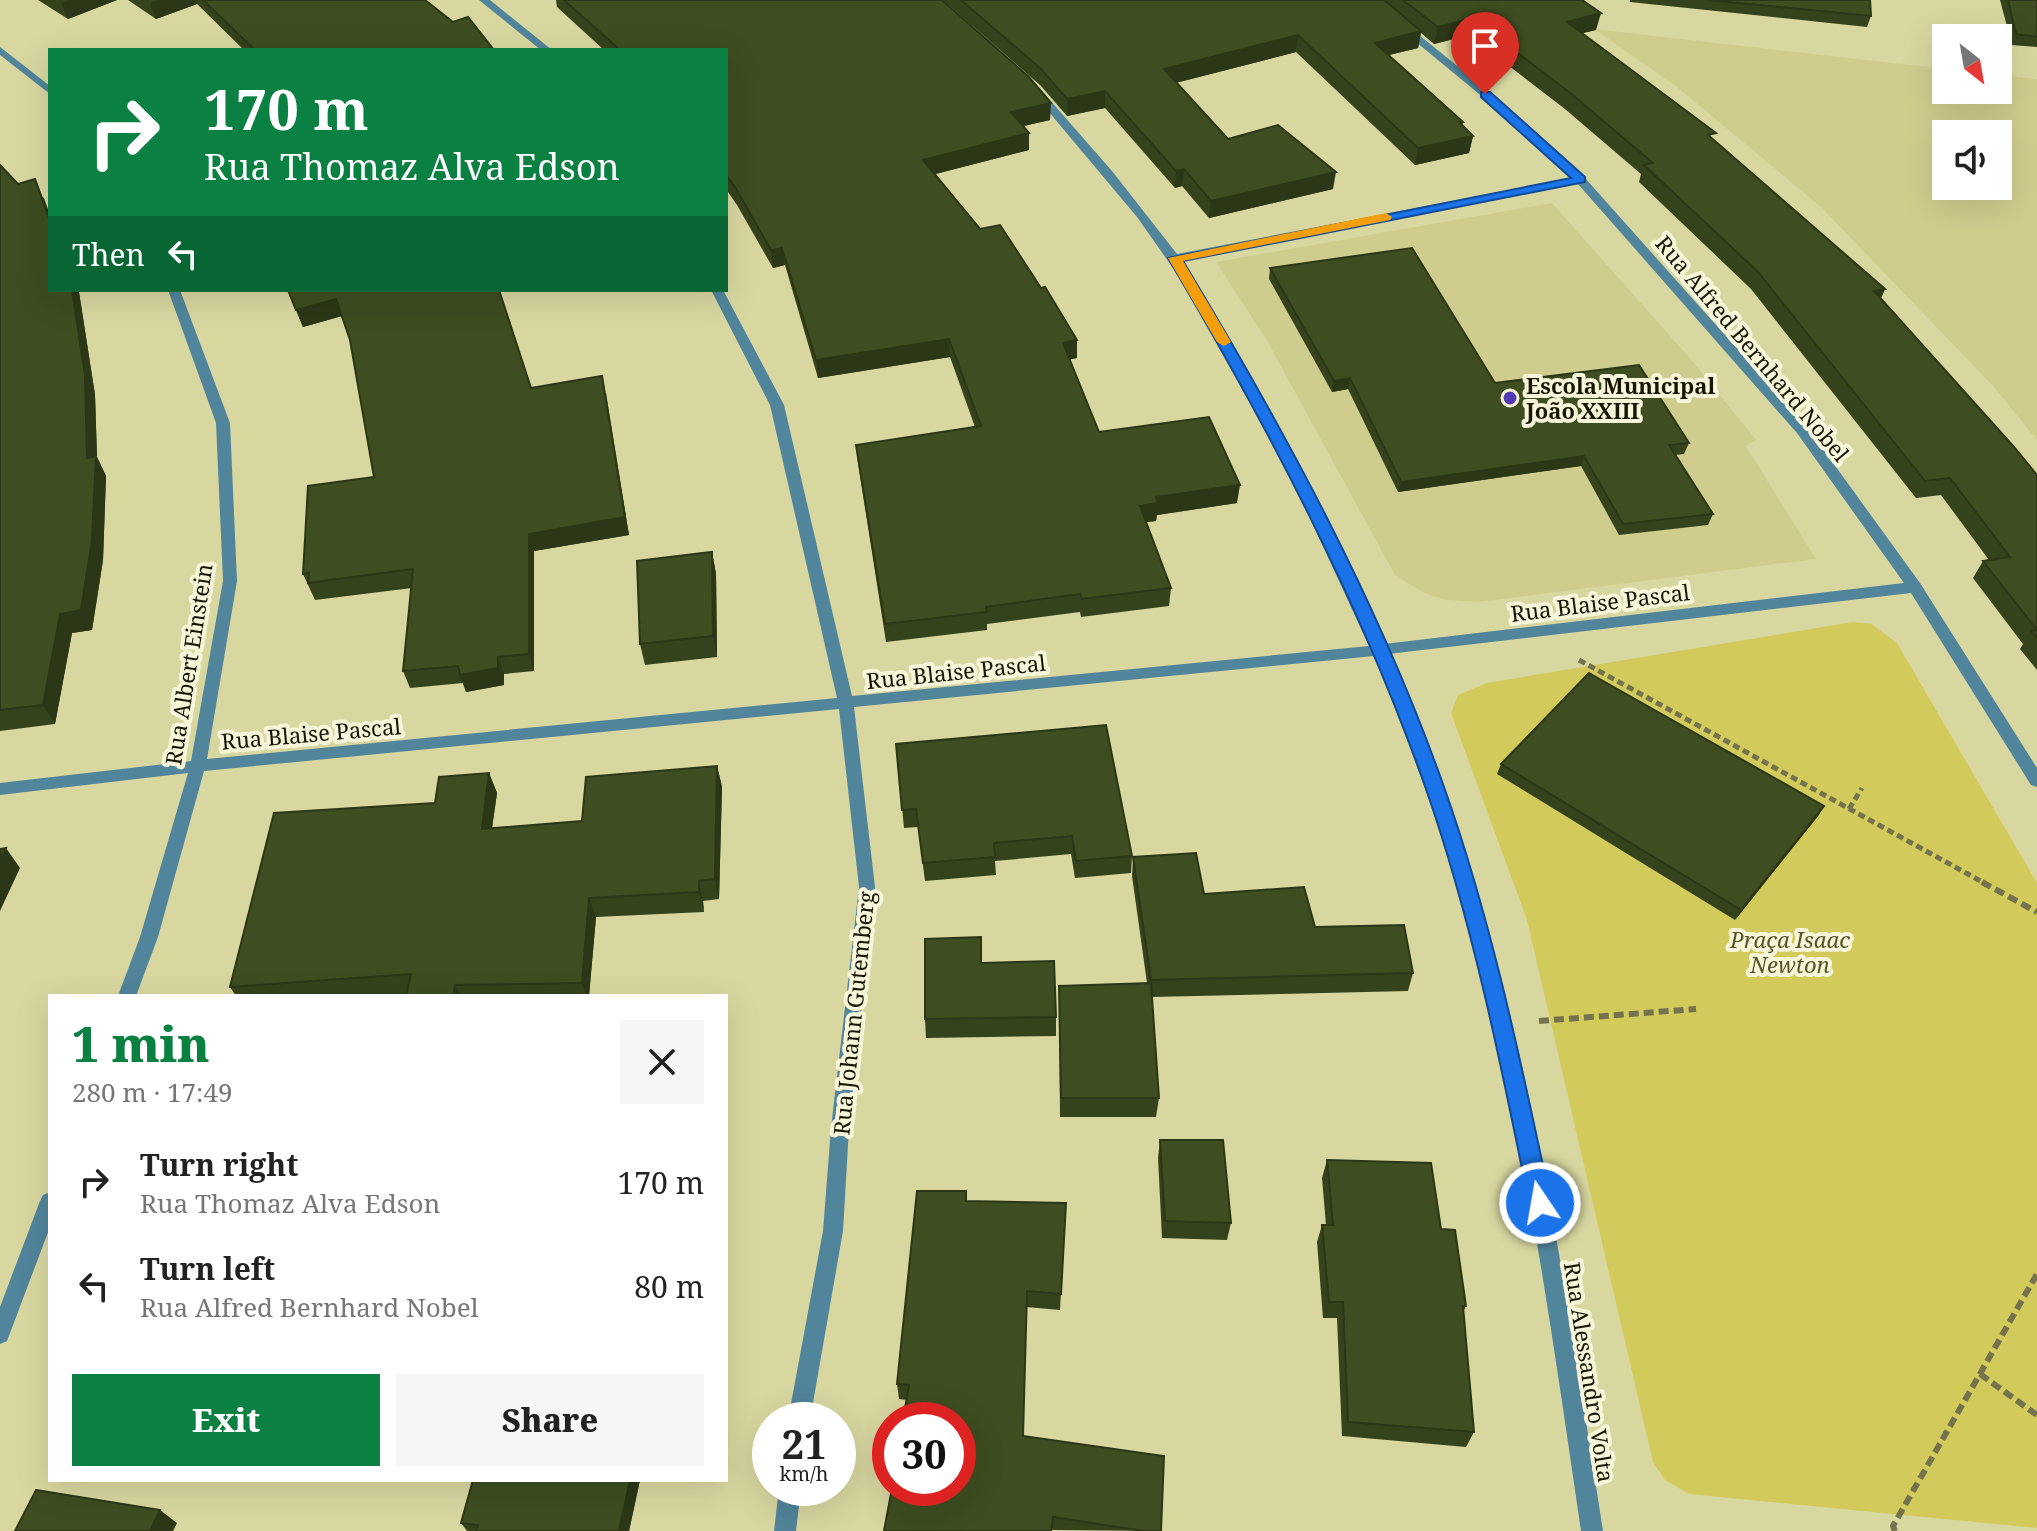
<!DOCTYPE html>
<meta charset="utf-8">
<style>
body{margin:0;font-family:"Noto Serif",serif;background:#f6f6f6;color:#222;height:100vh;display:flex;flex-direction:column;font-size:30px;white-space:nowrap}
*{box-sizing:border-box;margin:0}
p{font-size:26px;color:#767676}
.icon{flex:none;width:44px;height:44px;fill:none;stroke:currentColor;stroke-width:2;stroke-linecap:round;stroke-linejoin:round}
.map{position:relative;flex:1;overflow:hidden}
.details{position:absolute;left:48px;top:994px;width:680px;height:488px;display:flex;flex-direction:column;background:#fff;border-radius:0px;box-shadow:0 8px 32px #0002}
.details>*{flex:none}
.guide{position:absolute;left:48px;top:48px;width:680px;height:244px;border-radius:0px;box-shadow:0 8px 32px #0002;background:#0b8043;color:#fff;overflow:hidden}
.needle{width:52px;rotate:149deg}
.fabs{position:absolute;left:1932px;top:24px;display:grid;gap:16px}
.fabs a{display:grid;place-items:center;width:80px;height:80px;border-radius:0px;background:#fff;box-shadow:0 8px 32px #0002;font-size:40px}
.speed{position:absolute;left:752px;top:1402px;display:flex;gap:16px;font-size:40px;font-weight:700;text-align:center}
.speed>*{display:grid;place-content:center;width:104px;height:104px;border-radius:50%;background:#fff;box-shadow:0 8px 32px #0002;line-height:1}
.speed small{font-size:20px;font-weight:400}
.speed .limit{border:12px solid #d22;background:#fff;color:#111}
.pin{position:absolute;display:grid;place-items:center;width:68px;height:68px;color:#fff;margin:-82px -34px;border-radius:50% 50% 50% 0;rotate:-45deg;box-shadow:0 0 8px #0007}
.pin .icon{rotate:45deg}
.me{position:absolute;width:88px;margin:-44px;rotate:348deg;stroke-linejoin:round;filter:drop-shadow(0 0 6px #0008)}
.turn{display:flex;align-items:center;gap:28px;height:168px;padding:0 24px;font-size:36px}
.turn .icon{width:104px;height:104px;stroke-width:2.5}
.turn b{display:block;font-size:56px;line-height:68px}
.then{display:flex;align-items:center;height:76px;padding:0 24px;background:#0003;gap:16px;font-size:30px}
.round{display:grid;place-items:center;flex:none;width:84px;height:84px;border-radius:0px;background:#f6f6f6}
.summary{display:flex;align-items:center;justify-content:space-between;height:136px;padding:0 24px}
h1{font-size:48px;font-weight:800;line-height:60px;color:#0b8043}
.primary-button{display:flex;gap:16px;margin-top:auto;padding:16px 24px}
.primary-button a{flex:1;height:92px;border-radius:0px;background:#0b8043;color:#fff;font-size:32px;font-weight:800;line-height:92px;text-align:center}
.primary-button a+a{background:#f6f6f6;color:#222}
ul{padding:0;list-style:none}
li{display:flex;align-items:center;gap:24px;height:104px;padding:0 24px}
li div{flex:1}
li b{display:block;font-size:30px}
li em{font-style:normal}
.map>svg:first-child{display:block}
</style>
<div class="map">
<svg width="2037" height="1531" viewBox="0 0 2037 1531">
<rect width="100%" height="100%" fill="#d9d7a0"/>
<g fill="#cfcd8e" fill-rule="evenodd">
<path d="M1594 29 1946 69V90H1998V75L2037 79V440L1993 386 1821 207 1677 87ZM1946 134H1998V186H1946Z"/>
<path d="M1552 203 1695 364 1756 440 1746 446 1816 559 1478 602 1446 600 1424 593 1395 575 1266 339 1216 262Z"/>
</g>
<path fill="#d2cb5c" d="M1853 622 1871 624 1897 643 2037 883V1528L1689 1494 1665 1480 1653 1462 1527 920 1451 713 1458 695 1487 683Z"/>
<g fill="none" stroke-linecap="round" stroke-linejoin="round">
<g stroke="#74734e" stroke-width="5" stroke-dasharray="7 4" stroke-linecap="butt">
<path d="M1579 660 1986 884"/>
<path d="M1849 809 1862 788"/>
</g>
<g stroke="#74734e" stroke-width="6" stroke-dasharray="10 5" stroke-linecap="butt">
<path d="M1982 882 2037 912"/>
<path d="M1539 1021 1696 1009"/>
<path d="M1980 1374 2037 1415"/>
<path d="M1895 1531 1893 1526 2037 1274"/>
</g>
<g fill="#51859b" fill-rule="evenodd">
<path d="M479 0H490L552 50H541Z"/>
<path d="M1365 0H1376L1509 108 1585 178 1807 427 1920 583 2037 768V787L2031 785 1911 593 1388 654C1428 748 1463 843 1490 940 1545 1133 1572 1333 1603 1531H1581C1552 1334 1525 1135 1473 942 1447 844 1412 749 1374 656L854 707 875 887 849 1128 843 1231 810 1420H788L823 1231 831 1128 859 887 839 709 204 771 158 937 136 996H118L140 937 188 773 0 795V783L191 761 223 581 216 423 168 290H180L230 423 237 581 207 759 837 698 770 405 711 290H723L784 405 852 696 1369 646 1295 486 1192 295 1137 217 1033 93 1042 91 1112 171 1177 254 1572 178 1501 112ZM1578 184 1797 433 1904 583 1384 644 1309 486 1227 334 1181 260Z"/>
<path d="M0 47 50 86V94L0 55Z"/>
<path d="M50 1192V1227L7 1341 0 1344V1307L40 1201 43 1195Z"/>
<path d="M779 1488H801L796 1531H774Z"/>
</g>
</g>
<g fill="#35431c">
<path d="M38 0H117L68 19Z"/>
<path d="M128 0H425L453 22 494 50H244L197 4 156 19Z"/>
<path d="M556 0H942L1050 120 1023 126 1029 133V150L935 174 1077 358 1070 359 1099 432 1237 503 1157 515 1156 521 1146 522 1171 588 1169 606 1081 617 1080 612 987 624V630L886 642 858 463 856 445 975 427 950 357 818 378 785 265 773 268 737 205 726 189V50H604L557 7Z"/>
<path d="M943 0H1582L1596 30 1582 33 1713 140 1885 289 1881 298 2037 475V670L2020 649 2023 644 1973 578 1983 561 1989 560 1941 495 1916 498 1751 289 1639 182 1641 174 1565 109 1469 35 1434 44 1421 33 1418 48 1389 55 1473 136 1469 153 1415 165 1296 52 1176 83 1228 139 1333 189 1209 218 1182 186 1175 188 1105 108 1067 116 1041 86Z"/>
<path d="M1630 0H1870L1871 16 1867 27 1630 2Z"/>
<path d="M2000 0H2037V47L2012 45Z"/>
<path d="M0 165 18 184 44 198 50 215V290H78L79 292 95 395 97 457 106 476 103 560 92 630 72 633 55 724 0 731Z"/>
<path d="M1270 268 1495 383 1689 443 1684 454 1675 455 1713 514 1708 525 1619 535 1581 466 1398 492 1348 389 1332 392 1269 279Z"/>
<path d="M288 290 531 388 606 393 629 535 534 551V671L504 674V685L466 692 463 683 410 688 403 671 412 588 315 600 303 574 374 477 350 340 342 316 303 327Z"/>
<path d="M712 552 716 574 717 657 645 665 640 644Z"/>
<path d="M896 744 1132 856 1131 873 1075 878 1071 854 995 861 996 875 925 881 918 827 904 828Z"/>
<path d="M1501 764 1824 806 1818 816 1735 920 1497 774Z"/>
<path d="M717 766 722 787 719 899 703 901 704 912 596 917 589 996H406V994L384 996H236L230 987 435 803 489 773 497 793 492 828 582 821Z"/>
<path d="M1133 857 1204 894 1315 927 1413 973 1408 991 1152 997 1159 1098 1156 1117H1060L1059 986 1147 983 1132 876Z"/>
<path d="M981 963 1056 1017V1036L926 1038 925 1019Z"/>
<path d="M1160 1140 1231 1223 1227 1240 1162 1238 1158 1158Z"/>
<path d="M1327 1160 1441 1229 1466 1306 1463 1312 1474 1432 1466 1447 1342 1436 1337 1318H1323L1317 1242 1322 1225H1326L1322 1178Z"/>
<path d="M966 1201 1066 1203 1060 1310 1026 1307 1023 1436 1161 1531 1052 1530 907 1400 899 1399 897 1384Z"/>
<path d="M473 1480H640L629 1531H467L461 1523Z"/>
</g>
<g fill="#2b3716">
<path d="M69 0H117L68 19 61 3Z"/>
<path d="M158 0H195L197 4 156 19 150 3Z"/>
<path d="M1601 13 1596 30 1562 38 1567 22Z"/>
<path d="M1472 18 1469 35 1434 44 1438 27Z"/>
<path d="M1421 31 1418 48 1372 59 1375 43Z"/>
<path d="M1298 35 1296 52 1163 86 1164 69Z"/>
<path d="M1105 91V108L1067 116V99Z"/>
<path d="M1051 103 1050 120 1011 129V112Z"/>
<path d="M1459 122H1463L1460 139 1473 136 1469 153 1415 165 1418 148Z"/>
<path d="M1029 133V150L924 177 923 160Z"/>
<path d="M1184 169 1182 186 1175 188 1176 171Z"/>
<path d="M1336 172 1333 189 1209 218 1211 201Z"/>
<path d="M35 179 50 215V221Z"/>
<path d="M782 248 785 265 773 268 771 250Z"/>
<path d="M1885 289 1877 307 1874 291Z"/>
<path d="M72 290H78L79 292 95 395 97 457 106 476 103 560 92 630 72 633 55 724 43 705Z"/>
<path d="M336 299 342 316 303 327 296 310Z"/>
<path d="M949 339 950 357 818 378 816 360Z"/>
<path d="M1077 340V358L1063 361V343Z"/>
<path d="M602 376 629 535 534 551V671L529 654V534Z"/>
<path d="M1350 378 1348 389 1332 392 1334 381Z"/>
<path d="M1584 456 1581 466 1398 492 1401 482Z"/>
<path d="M1240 485 1237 503 1157 515 1156 521 1139 523 1140 506 1156 497Z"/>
<path d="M712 552 716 574 717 657 713 636Z"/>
<path d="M498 657 504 674V685L466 692 460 675Z"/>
<path d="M717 766 722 787 719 899 715 879Z"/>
<path d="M489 773 497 793 489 849 482 829Z"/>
<path d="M1824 806 1818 816 1735 920 1741 910Z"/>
<path d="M6 848 20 868 0 911V860Z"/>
<path d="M699 881 703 901 704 912 699 892Z"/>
<path d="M589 898 596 917 589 996H587L582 983Z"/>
<path d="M455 985 461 996H453Z"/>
<path d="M630 1480H640L629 1531H619Z"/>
<path d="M160 1510 177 1523 173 1531H150Z"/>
</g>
<g fill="#3e4e20" stroke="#2b3716" stroke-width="2">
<path d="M203 0H425L453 22 468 17 494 50H255Z"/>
<path d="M564 0H942L1029 77 1051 103 1011 112 1029 133 923 160 980 229 1000 225 1041 288 1045 287 1077 340 1063 343 1099 432 1209 417 1240 485 1156 497 1158 503 1140 506 1171 588 1082 599 1080 594 986 607 987 612 885 624 856 445 981 426 949 339 816 360 782 248 771 250 735 187 726 175V50H620Z"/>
<path d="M961 0H1384L1421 31 1375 43 1463 122H1459L1473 136 1418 148 1298 35 1164 69 1228 139 1278 125 1336 172 1211 201 1184 169 1176 171 1105 91 1067 99 1041 69Z"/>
<path d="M1403 0H1582L1601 13 1567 22 1716 133 1708 135 1885 289 1874 291 2014 447 2037 475V630L1983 561 2010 557 1950 478 1925 481 1758 272 1644 165 1653 163 1569 92 1472 18 1438 27Z"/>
<path d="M1708 0H1870L1871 16Z"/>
<path d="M2008 0H2037V37L2016 34Z"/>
<path d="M0 165 18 184 35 179 50 221V290H72L85 375 87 458 96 456 92 540 81 610 60 614 43 705 0 710Z"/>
<path d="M1412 248 1495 383 1639 365 1689 443 1669 445 1713 514 1623 524 1584 456 1401 482 1350 378 1334 381 1270 268Z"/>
<path d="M288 290H499L531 388 602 376 625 517 529 534V654L498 657V668L460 675 458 666 403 671 413 569 308 583 309 573 303 574 308 486 374 477 350 340 336 299 296 310Z"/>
<path d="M712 552 713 636 640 644 637 561Z"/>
<path d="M2037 630V638L2031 631Z"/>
<path d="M1589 673 1824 806 1741 910 1501 764Z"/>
<path d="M1106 725 1132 856 1076 861 1072 836 994 843 995 857 923 863 916 809 902 810 896 744Z"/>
<path d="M717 766 715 879 699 881V892L589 898 582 983 455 985 453 996H406L411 974 230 987 274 813 435 803 439 777 489 773 482 829 582 821 586 777Z"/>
<path d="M6 848 0 860V849Z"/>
<path d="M1196 853 1204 894 1304 887 1315 927 1404 925 1413 973 1151 980 1133 857Z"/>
<path d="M981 937V963L1054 961 1056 1017 925 1019V939Z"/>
<path d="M1151 983 1159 1098H1061L1059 986Z"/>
<path d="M1160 1140H1223L1231 1223 1165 1221Z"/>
<path d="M1327 1160 1431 1163 1441 1229 1455 1230 1466 1306H1463L1474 1432 1348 1422 1343 1302H1329L1322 1225H1333Z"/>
<path d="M917 1191H966V1201L1066 1203 1061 1294 1027 1291 1023 1436 1164 1456 1161 1531H1143L1053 1517 1051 1531H884L892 1488H958V1420H903L909 1385 897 1384Z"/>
<path d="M473 1480H630L619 1531H476L478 1525 461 1523Z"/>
<path d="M36 1490 160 1510 150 1531H15Z"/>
</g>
<path fill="#1a73e8" stroke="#114b97" stroke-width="2" d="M1481 92H1490L1585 177V182L1183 261C1283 427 1379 603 1444 787 1492 922 1521 1063 1551 1203L1547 1210 1540 1213 1532 1210 1529 1203C1501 1064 1472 920 1425 786 1360 602 1267 425 1168 258L1571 178 1481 97Z"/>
<path fill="#f59e0b" d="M1386 213 1392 217 1390 220 1183 261 1231 342 1224 346 1217 342 1168 258Z"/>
<circle fill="#523ab2" stroke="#f7f6db" stroke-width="3" cx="1510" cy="398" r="8"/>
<g text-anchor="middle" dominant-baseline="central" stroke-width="8" stroke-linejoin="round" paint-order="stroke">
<g font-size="22" fill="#181703" stroke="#f7f6db">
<text transform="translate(1753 348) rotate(50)">Rua Alfred Bernhard Nobel</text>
<text transform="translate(1600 602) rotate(-7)">Rua Blaise Pascal</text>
<text transform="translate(188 664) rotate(-81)">Rua Albert Einstein</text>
<text transform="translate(956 671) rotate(-6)">Rua Blaise Pascal</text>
<text transform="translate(311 733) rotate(-5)">Rua Blaise Pascal</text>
<text transform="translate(853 1013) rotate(-84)">Rua Johann Gutemberg</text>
<text transform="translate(1590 1372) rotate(81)">Rua Alessandro Volta</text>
</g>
<g font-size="22" font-weight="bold" fill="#181703" stroke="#f7f6db" text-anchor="start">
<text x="1526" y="385">Escola Municipal<tspan x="1526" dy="25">João XXIII</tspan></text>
</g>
<g font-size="22" font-style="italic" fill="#585524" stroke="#f7f6db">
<text x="1790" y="939">Praça Isaac<tspan x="1790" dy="25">Newton</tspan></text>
</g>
</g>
</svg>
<div class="fabs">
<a><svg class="needle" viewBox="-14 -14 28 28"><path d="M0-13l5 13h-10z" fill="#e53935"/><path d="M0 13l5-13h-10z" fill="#767676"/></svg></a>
<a><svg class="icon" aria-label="sound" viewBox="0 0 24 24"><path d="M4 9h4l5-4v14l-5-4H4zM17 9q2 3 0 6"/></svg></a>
</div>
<div class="speed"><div>21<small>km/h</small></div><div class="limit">30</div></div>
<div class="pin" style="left:1485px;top:94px;background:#d93025"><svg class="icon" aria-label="arrive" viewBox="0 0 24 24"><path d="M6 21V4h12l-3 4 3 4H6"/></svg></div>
<svg class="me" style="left:1540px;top:1203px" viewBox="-20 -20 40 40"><circle r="17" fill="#1a73e8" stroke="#fff" stroke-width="3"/><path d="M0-11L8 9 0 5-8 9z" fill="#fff"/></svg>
<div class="guide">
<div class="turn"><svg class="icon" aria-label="right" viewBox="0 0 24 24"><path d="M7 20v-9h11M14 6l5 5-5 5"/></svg><div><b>170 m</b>Rua Thomaz Alva Edson</div></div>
<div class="then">Then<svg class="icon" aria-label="left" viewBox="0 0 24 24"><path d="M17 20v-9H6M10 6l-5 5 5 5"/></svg></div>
</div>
<section class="details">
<div class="summary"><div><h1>1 min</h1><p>280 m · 17:49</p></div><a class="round"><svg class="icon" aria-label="close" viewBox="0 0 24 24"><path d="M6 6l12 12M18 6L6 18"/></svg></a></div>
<ul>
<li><svg class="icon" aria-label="right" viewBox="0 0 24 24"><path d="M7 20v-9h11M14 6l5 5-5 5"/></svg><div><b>Turn right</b><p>Rua Thomaz Alva Edson</p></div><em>170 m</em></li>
<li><svg class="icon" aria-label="left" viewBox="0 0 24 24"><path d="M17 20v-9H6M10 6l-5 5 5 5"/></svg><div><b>Turn left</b><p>Rua Alfred Bernhard Nobel</p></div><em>80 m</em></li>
</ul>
<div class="primary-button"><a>Exit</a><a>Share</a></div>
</section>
</div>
